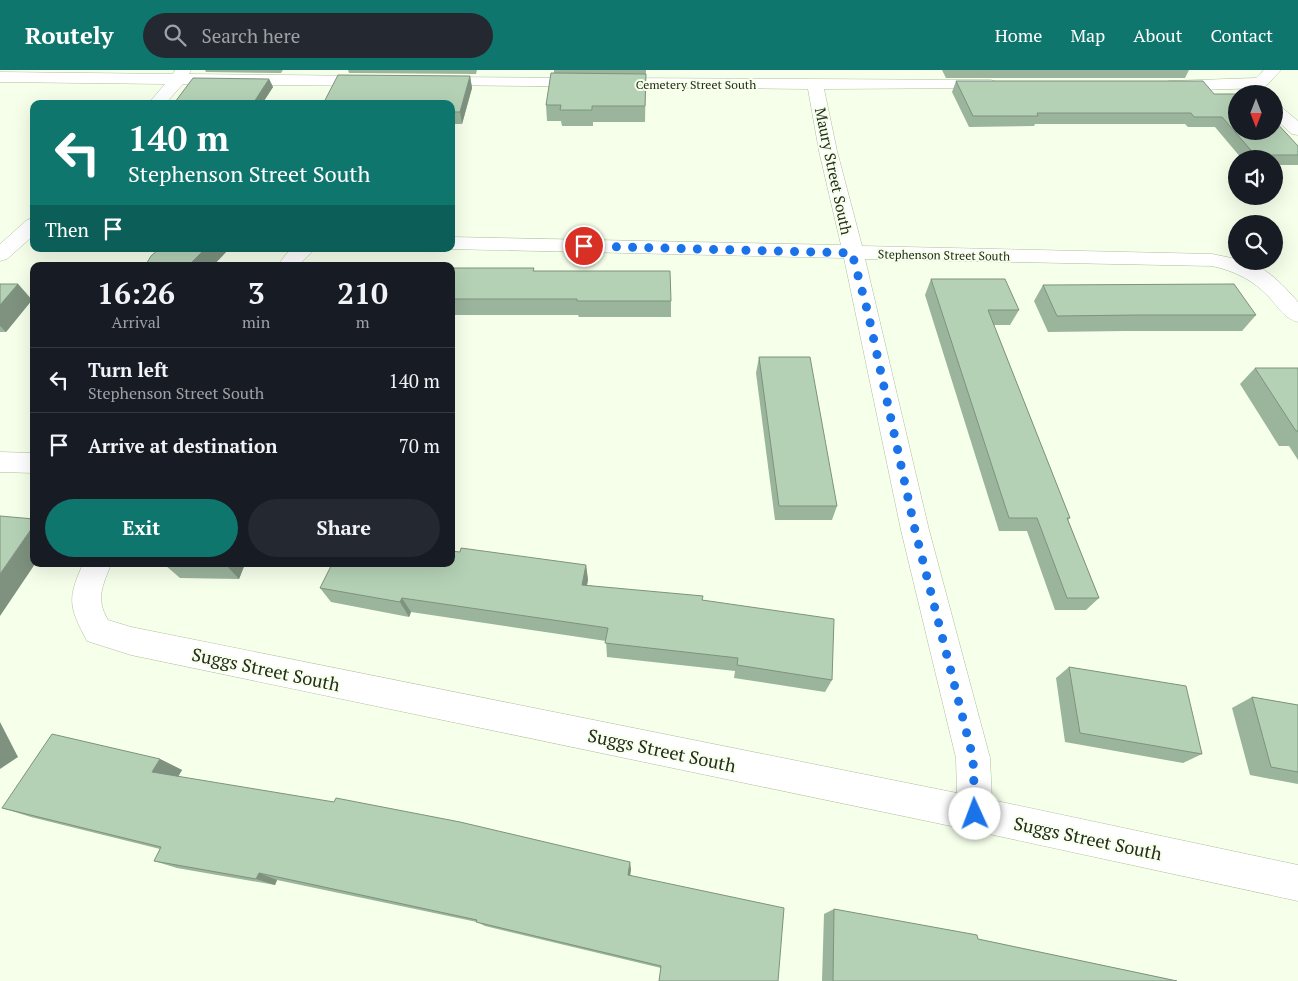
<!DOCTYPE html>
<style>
body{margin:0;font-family:"PT Serif",serif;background:#242831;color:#f1f3f6;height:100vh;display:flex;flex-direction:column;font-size:19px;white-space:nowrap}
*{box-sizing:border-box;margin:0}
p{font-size:16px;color:#9ea1a6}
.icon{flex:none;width:28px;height:28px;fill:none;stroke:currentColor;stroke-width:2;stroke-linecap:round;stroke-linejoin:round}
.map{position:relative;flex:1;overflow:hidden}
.side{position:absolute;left:30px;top:192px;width:425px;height:305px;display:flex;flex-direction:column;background:#171b24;border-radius:10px;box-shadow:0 5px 20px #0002}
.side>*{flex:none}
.top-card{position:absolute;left:30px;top:30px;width:425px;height:152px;border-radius:10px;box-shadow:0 5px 20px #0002;background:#0f766e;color:#fff;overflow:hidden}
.needle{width:32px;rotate:180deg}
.fabs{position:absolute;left:1228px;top:15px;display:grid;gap:10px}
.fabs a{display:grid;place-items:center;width:55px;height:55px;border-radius:50%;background:#171b24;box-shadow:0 5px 20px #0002;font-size:25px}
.pin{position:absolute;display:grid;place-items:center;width:42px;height:42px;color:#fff;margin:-21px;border:2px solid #fff;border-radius:50%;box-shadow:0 1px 5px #0007}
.me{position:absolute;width:55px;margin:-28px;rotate:358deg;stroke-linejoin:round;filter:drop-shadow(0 0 4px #0008)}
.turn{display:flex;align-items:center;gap:18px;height:105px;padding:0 15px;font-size:22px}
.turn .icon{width:65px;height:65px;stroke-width:2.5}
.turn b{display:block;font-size:35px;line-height:42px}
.then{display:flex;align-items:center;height:48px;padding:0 15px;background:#0003;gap:10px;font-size:19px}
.eta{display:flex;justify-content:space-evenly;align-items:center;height:85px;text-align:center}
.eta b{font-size:30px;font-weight:700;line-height:35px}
.action{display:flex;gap:10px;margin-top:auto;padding:10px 15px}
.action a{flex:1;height:58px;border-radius:30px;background:#0f766e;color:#fff;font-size:20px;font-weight:700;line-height:58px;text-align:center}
.action a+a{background:#242831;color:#f1f3f6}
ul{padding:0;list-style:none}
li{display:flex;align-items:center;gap:15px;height:65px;padding:0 15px;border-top:1px solid #363941}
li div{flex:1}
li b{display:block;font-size:19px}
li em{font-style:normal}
header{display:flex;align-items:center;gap:30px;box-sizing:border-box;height:70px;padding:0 25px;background:#0f766e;color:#fff}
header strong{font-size:24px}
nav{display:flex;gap:28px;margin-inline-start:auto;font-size:18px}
.search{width:350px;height:45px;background:#242831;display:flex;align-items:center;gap:12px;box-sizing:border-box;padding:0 18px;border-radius:28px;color:#9ea1a6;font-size:19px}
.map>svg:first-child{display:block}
</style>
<header>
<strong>Routely</strong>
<div class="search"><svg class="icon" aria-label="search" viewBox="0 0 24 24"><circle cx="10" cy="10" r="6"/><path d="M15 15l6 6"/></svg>Search here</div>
<nav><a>Home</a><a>Map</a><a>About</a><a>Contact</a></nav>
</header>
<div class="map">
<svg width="1298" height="911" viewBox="0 0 1298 911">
<rect width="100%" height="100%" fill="#f5ffea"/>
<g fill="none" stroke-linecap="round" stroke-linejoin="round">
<g stroke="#afbe9d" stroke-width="1">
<g id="minor">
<path d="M175 0H191L189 4 371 6 377 8 379 11 377 14 371 16 183 14 165 34H148L165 14 0 12V2L173 4Z"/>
<path d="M1264 0H1281L1266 16 1260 18 1169 21 1163 19 1161 16 1163 13 1169 11 1256 8Z"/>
<path d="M434 7 991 10 997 12 999 15 997 18 824 19 837 81 862 176 1212 184 1236 189V191C1262 191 1282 214 1298 232V252C1285 249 1278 237 1269 227 1253 210 1235 201 1212 196L865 189 929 460 990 688 992 730 1298 795V831L975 761 131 585 87 571C69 537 67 529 83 494H111C103 516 95 528 108 550L131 557 957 723 956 688 901 460 844 188 449 179H451V167L841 175 819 81 808 19 428 15 426 12 428 9Z"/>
<path d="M1274 35 1280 36 1298 51V65L1292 64 1274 48Z"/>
<path d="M34 148V165L7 189 0 191V174L27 150Z"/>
<path d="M292 179H315L298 196H277L287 183Z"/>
<path d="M0 382 34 383V403L0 402Z"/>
</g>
</g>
<use href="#minor" fill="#fff" fill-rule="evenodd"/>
</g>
<g fill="#9bb49c">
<path d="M205 0H283L281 3 206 2Z"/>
<path d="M348 0H477L476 4 349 3Z"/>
<path d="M554 0H646L645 52H593V56H562L561 51H547L546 35 554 3Z"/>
<path d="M942 0H1189L1185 8H946Z"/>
<path d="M470 6 472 18 462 54H451V34Z"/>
<path d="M269 9 273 17 262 34H159H175V32Z"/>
<path d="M956 11 1214 24 1298 76V95H1274V89H1242L1215 57H1188L1185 54H1035L1034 56 969 57 952 22Z"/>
<path d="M451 198 534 201 671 231V247H579L578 245H451Z"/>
<path d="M931 209 1019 240 1010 255H994L1070 448 1068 450 1099 528 1086 540H1055L1027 461H999L925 225Z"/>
<path d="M0 214H18L32 230 6 262H0Z"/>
<path d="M1043 215 1256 245 1242 261H1125L1048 262 1034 231Z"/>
<path d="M759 287 837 436 832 450H775L756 303Z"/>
<path d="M1255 298H1298V390L1289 376H1279L1240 314Z"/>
<path d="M460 482 586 495 588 510 587 515 702 530 832 610 825 622 734 608 735 601 607 587 606 571 411 542 409 547 331 532 320 518Z"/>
<path d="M245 494 239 509 180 508 165 495Z"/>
<path d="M1069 597 1202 684 1183 693 1065 672 1056 608Z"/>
<path d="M1252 627 1298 635V714L1250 705 1232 638Z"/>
<path d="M160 689 182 700 178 707 631 799 630 806 778 911H659L661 898 485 856 477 852 277 810 275 815 177 798 154 791 160 779 31 747 2 738Z"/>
<path d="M834 839 978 869 1177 911H822L824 844Z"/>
</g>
<g fill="#7e927f">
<path d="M470 6 472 18 462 54 460 42Z"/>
<path d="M269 9 273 17 262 34H255L254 32Z"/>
<path d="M205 179H229L213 196H188Z"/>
<path d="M18 214 32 230 6 262 0 256V235Z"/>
<path d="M34 455V494H35L0 546V504Z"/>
<path d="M228 494H245L239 509 227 496Z"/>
<path d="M586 495 588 510 584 529 582 515Z"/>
<path d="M402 528 411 542 409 547 400 532Z"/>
<path d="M0 652 18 687 0 699Z"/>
<path d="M160 689 182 700 174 713 152 702Z"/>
<path d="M630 792 631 799 629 812 628 805Z"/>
<path d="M259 803 277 810 275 815 256 809Z"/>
</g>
<g fill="#b4d1b5" stroke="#7e927f">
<path d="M551 3 646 4 645 36H592V40H560L561 35H546Z"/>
<path d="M338 5 470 6 460 42H451V34H323Z"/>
<path d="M193 8 269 9 254 32H175Z"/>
<path d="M956 11H1203L1214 24H1249H1236V61H1274V50L1298 76V85H1255L1222 47H1194L1191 43H1037L1038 46H973Z"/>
<path d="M159 179H205L188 196H145L151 186Z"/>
<path d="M323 194H369L368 196H322Z"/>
<path d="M451 198H534L533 201H670L671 231H577V229H451Z"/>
<path d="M931 209H1005L1019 240H988L1070 448H1067L1099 528H1067L1037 448H1009Z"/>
<path d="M0 214H18L0 235Z"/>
<path d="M1234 214 1256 245H1137L1057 246 1043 215Z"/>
<path d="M759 287H810L837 436H779Z"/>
<path d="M1255 298H1298V361H1296Z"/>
<path d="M0 446 34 449V455L0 504Z"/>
<path d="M461 478 586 495 582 515 703 526 702 530 834 549 832 610 737 595 738 588 605 573 608 558 402 528 400 532 320 518 332 494H451V481L460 482Z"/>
<path d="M166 494H228L227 496 165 495Z"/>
<path d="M1069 597 1186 616 1202 684 1080 663Z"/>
<path d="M1252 627 1298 635V702L1271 697Z"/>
<path d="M52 664 160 689 152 702 334 732 336 728 460 752 630 792 628 805 784 838 778 911H659L661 896 476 852 477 850 259 803 256 809 154 791 161 777 2 738Z"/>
<path d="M834 839 977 865 978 869 1177 911H833Z"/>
</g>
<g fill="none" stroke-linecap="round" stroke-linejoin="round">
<path stroke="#1a73e8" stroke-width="9" stroke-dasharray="0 16.2" d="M584 176 852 183 868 243 915 460 973 688 975 744"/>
</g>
<g text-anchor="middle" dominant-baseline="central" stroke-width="4" stroke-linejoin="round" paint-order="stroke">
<g font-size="12" fill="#252b1e" stroke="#f5ffea">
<text x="696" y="14">Cemetery Street South</text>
<text transform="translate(944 185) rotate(1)">Stephenson Street South</text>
</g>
<g font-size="15" fill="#252b1e" stroke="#f5ffea">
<text transform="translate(834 101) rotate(78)">Maury Street South</text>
</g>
<g font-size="18" fill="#252b1e" stroke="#f5ffea">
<text transform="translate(266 599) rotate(12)">Suggs Street South</text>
<text transform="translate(662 680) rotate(12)">Suggs Street South</text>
<text transform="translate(1088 768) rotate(12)">Suggs Street South</text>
</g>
</g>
</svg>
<div class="fabs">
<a><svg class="needle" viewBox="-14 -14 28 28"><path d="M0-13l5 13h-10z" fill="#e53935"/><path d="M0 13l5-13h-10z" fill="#9ea1a6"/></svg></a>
<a><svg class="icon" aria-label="sound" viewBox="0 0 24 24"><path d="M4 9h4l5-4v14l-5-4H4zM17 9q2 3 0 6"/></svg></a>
<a><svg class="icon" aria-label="search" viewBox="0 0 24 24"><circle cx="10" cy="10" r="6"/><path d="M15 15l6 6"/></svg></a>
</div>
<div class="pin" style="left:584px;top:176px;background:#d93025"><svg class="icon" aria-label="arrive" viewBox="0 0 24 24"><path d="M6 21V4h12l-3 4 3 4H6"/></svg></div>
<svg class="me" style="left:975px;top:744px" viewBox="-20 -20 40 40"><circle r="19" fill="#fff"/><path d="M0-13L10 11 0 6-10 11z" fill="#1a73e8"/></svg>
<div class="top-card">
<div class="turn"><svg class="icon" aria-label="left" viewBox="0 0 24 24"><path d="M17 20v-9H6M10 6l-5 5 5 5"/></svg><div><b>140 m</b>Stephenson Street South</div></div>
<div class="then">Then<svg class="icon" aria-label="arrive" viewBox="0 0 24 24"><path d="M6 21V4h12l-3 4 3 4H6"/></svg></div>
</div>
<section class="side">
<div class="eta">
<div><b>16:26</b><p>Arrival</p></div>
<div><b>3</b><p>min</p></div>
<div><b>210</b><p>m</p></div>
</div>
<ul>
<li><svg class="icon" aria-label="left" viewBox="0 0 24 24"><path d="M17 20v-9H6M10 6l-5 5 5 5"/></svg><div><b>Turn left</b><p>Stephenson Street South</p></div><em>140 m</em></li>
<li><svg class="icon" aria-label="arrive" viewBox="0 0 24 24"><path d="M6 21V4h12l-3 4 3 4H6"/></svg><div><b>Arrive at destination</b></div><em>70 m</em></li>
</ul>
<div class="action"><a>Exit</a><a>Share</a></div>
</section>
</div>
